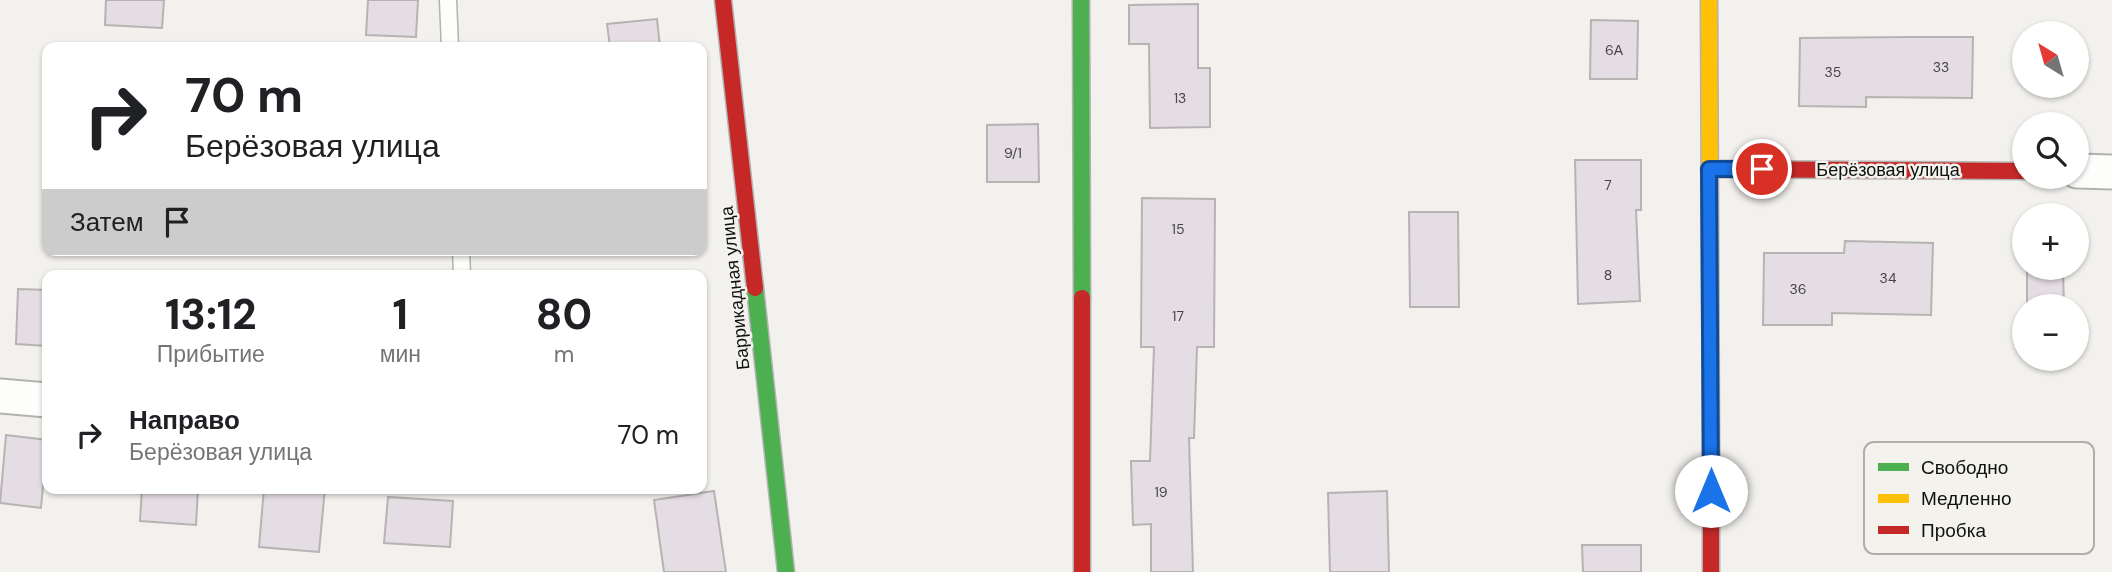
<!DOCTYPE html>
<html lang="ru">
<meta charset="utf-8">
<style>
body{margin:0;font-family:"DM Sans",sans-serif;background:#f6f6f6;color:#202124;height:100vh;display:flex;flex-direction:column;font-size:26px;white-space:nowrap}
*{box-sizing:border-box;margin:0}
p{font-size:23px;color:#757577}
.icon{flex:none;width:38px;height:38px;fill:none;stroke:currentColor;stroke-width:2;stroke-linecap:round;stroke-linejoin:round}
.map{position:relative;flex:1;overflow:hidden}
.sheet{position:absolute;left:42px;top:270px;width:665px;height:224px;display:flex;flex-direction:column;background:#fff;border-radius:14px;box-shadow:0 2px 5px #0004}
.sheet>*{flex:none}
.hud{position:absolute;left:42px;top:42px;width:665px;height:214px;border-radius:14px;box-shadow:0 2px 5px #0004;background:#fff;color:#202124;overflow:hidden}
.needle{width:46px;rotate:323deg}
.controls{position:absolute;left:2012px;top:21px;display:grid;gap:14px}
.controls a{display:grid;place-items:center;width:77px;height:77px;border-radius:50%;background:#fff;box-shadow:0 2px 5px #0004;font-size:35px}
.pin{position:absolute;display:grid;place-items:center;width:60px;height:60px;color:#fff;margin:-30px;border:4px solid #fff;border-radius:50%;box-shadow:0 2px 7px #0007}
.me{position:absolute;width:77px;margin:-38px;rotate:0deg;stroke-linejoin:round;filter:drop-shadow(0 0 5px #0008)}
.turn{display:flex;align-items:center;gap:24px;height:147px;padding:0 28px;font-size:32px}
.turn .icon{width:91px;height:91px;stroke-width:2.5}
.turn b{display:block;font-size:49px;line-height:60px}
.then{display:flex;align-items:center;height:66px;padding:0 28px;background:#0003;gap:14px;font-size:26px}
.eta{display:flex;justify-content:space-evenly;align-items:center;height:119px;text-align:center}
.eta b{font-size:42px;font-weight:800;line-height:49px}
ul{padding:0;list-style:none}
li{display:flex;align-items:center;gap:21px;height:91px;padding:0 28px}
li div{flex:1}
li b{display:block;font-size:26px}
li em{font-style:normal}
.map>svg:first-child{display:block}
</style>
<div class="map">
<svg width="2112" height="572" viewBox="0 0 2112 572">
<rect width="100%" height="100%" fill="#f2f1ee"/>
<g fill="#e4dde3" stroke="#b5b4b3" stroke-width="2">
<path d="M106 0H164L162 28 105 25Z"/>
<path d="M368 0H418L416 37 366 35Z"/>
<path d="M1198 4V68H1210V127L1150 128 1149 44H1129V5Z"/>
<path d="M657 19 660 47H610L607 24Z"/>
<path d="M1591 20 1638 21 1637 79H1590Z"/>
<path d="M1909 37H1973L1972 98 1866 97V107L1799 106 1800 38Z"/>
<path d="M1038 124 1039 182H987V125Z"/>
<path d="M1575 160H1641V210H1636L1640 301 1578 304Z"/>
<path d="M1142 198 1215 199 1214 347H1197L1194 438H1189L1193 572H1151V524L1133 525 1131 461H1150L1154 347H1141Z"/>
<path d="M1409 212H1458L1459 307H1410Z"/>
<path d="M1845 241 1933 243 1931 315 1832 313V325H1763L1764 253H1844Z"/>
<path d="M2027 269H2063L2064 306H2027Z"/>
<path d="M18 289 47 290V346L16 344Z"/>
<path d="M6 435 47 440 41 508 0 503Z"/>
<path d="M142 488H198L196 525 140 521Z"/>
<path d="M264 488H325L319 552 259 547Z"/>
<path d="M714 491 726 572H664L654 500Z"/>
<path d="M1387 491 1389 572H1330L1328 493Z"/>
<path d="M388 497 453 501 450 547 384 543Z"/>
<path d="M1582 545H1641V572H1583Z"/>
</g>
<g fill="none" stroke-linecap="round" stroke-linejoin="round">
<g stroke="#b3b2b0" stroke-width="19">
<g id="lane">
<path d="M448 0 450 47"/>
<path d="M461 250 462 275"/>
</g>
</g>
<g stroke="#b3b2b0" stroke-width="37">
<g id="street">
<path d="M2077 171 2112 172"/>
<path d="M0 396 47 400"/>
</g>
</g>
<g stroke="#b3b2b0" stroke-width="19">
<g id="fast">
<path d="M1081 0 1082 298"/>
<path d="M755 288 786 572"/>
</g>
</g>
<g stroke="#b3b2b0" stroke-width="19">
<path id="slow" d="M1709 0 1711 454"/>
</g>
<g stroke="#b3b2b0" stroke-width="19">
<g id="jam">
<path d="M723 0 755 288"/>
<path d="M1709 169 2025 171"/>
<path d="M1082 298V572"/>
<path d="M1711 454V572"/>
</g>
</g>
<use href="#lane" stroke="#fdfdfc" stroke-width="16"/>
<use href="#street" stroke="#fdfdfc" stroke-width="33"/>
<use href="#fast" stroke="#4caf50" stroke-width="16"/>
<use href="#slow" stroke="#ffc107" stroke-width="16"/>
<use href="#jam" stroke="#c62828" stroke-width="16"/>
</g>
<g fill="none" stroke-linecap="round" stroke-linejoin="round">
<g stroke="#114b97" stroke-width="18">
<path id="route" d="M1711 491 1709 169H1762"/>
</g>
<use href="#route" stroke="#1a73e8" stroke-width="12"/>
</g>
<g text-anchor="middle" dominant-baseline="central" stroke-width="5" stroke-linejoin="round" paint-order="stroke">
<g font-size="14" fill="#464445">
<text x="1614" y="50">6А</text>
<text x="1941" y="67">33</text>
<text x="1833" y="72">35</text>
<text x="1180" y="98">13</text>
<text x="1013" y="153">9/1</text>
<text x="1608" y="185">7</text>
<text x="1178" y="229">15</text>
<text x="1608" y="275">8</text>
<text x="1888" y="278">34</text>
<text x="1798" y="289">36</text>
<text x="1178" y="316">17</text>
<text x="1161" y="492">19</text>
</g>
<g font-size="18" fill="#111110" stroke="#f3f2ed">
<text x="1888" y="170">Берёзовая улица</text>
<text transform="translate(735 288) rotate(-96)">Баррикадная улица</text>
</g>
</g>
<rect x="1864" y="442" width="230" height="112" rx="10" fill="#f3f2ed" stroke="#afaeab" stroke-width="2"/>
<rect x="1878" y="463" width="31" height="8" fill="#4caf50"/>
<rect x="1878" y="494" width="31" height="9" fill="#ffc107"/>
<rect x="1878" y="526" width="31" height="8" fill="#c62828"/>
<g font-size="19" fill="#111110">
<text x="1921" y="474">Свободно</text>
<text x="1921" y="505">Медленно</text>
<text x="1921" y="537">Пробка</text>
</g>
</svg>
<div class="controls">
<a><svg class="needle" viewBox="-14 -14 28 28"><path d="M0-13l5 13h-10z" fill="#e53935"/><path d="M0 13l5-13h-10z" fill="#757577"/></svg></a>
<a><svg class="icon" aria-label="search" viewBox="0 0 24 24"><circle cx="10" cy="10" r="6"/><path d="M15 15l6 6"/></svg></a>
<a>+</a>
<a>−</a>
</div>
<div class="pin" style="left:1762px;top:169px;background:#d93025"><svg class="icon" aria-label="arrive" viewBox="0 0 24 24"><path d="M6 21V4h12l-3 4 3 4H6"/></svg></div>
<svg class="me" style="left:1711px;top:491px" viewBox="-20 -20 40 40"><circle r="19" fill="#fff"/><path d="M0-13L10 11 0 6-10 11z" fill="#1a73e8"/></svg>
<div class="hud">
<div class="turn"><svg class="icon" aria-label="right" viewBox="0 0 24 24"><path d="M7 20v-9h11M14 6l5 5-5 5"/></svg><div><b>70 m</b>Берёзовая улица</div></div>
<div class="then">Затем<svg class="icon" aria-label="arrive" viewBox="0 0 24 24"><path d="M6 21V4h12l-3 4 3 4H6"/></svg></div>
</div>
<section class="sheet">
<div class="eta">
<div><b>13:12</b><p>Прибытие</p></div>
<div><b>1</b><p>мин</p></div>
<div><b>80</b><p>m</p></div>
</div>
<ul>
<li><svg class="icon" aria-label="right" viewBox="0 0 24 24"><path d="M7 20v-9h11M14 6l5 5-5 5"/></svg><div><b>Направо</b><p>Берёзовая улица</p></div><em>70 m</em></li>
</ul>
</section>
</div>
